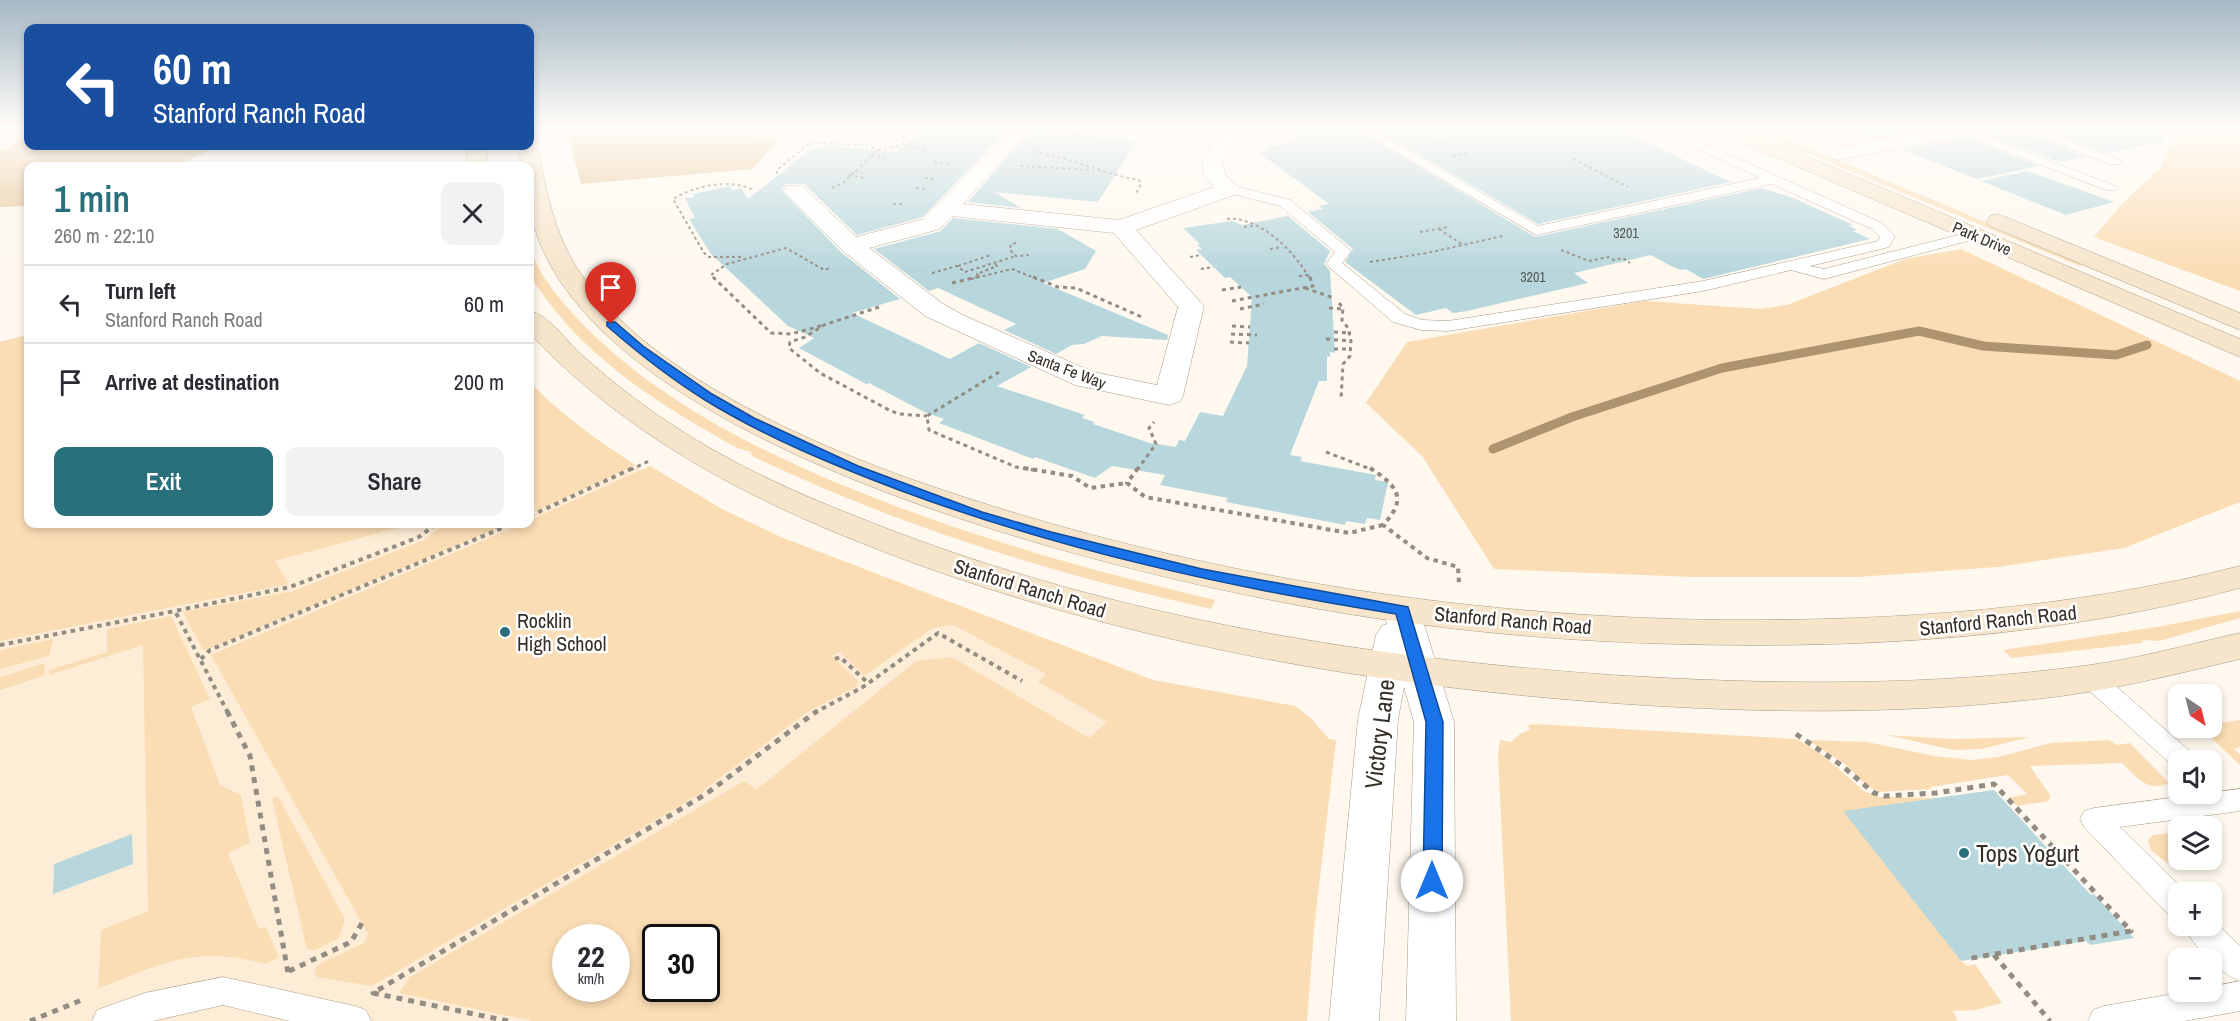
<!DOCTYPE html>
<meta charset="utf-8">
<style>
body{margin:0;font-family:"Archivo Narrow",sans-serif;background:#f2f2f3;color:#2b2b33;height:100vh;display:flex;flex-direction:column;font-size:22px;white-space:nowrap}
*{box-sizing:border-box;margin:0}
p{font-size:20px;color:#7c7c81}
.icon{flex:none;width:33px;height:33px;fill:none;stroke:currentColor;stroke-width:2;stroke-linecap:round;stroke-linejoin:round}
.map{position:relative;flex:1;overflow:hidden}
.sheet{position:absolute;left:24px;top:162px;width:510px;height:366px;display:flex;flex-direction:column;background:#fff;border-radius:12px;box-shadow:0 3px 9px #0003}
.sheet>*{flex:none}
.guide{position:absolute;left:24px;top:24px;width:510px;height:126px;border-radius:12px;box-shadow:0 3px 9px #0003;background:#1a4fa0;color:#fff;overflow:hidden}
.needle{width:39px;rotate:145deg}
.buttons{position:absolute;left:2168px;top:684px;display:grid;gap:12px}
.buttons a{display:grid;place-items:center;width:54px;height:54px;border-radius:12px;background:#fff;box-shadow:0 3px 9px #0003;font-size:30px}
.speed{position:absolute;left:552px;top:924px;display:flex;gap:12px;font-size:30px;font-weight:700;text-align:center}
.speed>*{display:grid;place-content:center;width:78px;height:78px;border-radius:50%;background:#fff;box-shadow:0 3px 9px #0003;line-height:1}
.speed small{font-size:15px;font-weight:400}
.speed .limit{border:3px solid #111;border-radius:9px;background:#fff;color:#111}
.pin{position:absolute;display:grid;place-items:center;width:51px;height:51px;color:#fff;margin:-62px -26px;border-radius:50% 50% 50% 0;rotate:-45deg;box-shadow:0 0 6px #0007}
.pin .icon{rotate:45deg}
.me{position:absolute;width:66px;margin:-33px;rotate:0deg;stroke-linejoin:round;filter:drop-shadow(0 0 4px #0008)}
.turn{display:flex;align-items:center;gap:21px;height:126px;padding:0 30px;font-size:27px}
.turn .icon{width:78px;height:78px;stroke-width:2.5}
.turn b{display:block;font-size:42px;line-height:51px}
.round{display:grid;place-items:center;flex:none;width:63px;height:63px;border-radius:12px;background:#f2f2f3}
.overview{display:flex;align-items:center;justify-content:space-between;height:102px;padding:0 30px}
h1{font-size:36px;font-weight:600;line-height:45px;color:#28707b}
.button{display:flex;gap:12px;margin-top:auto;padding:12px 30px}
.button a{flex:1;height:69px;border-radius:12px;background:#28707b;color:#fff;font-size:24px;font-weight:600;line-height:69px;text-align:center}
.button a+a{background:#f2f2f3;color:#2b2b33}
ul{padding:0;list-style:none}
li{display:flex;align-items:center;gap:18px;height:78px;padding:0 30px;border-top:2px solid #e1e1e2}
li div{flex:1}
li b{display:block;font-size:22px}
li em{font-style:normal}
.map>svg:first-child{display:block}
</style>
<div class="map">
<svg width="2240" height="1021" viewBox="0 0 2240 1021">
<rect width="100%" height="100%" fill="#fef8ef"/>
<path fill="#feedd6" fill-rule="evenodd" d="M28 335V524H530V382L549 403 585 431 643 470 762 535 1182 695 1314 929 1307 1021H0V342ZM566 938H616V988H566ZM656 938H706V988H656Z"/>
<g fill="#faddb4" fill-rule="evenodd">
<path d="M1746 128H1758L1785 138 2086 264 2080 266Z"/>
<path d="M2179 128H2240V291L2094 237 2122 204 2163 165C2165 149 2176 144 2179 128Z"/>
<path d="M530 248C542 283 571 313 597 338 667 404 754 448 842 485 963 535 1087 570 1215 600L1211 609C1052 574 898 526 752 456L751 452 737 448C667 409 595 365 546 299 541 291 531 280 530 271 528 264 529 255 530 248Z"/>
<path d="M1961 249 2240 381V502L2124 548 1998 567 1858 577H1692L1494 569 1422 456 1366 403 1407 342 1645 301 1760 309 1787 305 1905 259Z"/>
<path d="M28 335V524H412L275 561 289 584 0 641V342Z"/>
<path d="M530 382C561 415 597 440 635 465L530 514Z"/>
<path d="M650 466 722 509 781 537 1153 680 1295 706 1311 718 1329 739 1336 740 1314 929 1307 1021H533L399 993 410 977 744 781 757 789 916 661 952 657 1089 738 1107 722 1038 682 1046 674 953 625 933 628 864 676 840 652 832 656 858 681 857 686 807 712 695 797 372 986 317 977 314 973 317 965 364 943 368 934 211 655 522 524H530V520ZM566 938H616V988H566ZM656 938H706V988H656Z"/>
<path d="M444 524H507L209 649 203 650 183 612 293 591 424 540Z"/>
<path d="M2240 611V618L2159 641 2143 640 2142 643 2012 658 2003 650 2157 627Z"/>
<path d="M171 616 210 699 191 707 220 785 241 795 250 843 228 853 259 929 265 926 279 957 267 964C193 945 165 962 98 989L101 930 148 911 143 645 50 675 49 670 107 652V629Z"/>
<path d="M53 639 49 656 0 669V650Z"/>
<path d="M45 663 44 676 0 690V677Z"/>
<path d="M2240 720V747L2234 749 2240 754V765L2202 729 2211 728V724Z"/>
<path d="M1535 724 1797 739 1824 756 1864 791 1878 797 1940 798 1961 961 1968 966 1975 964 2002 1003 1975 1010 1953 1011 1958 1021H1511L1498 755 1500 740 1511 742 1520 734 1530 730 1528 725Z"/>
<path d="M1887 735 1951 739 2030 737 1981 749 1953 750Z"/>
<path d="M1808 740 1867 742 1934 756 1971 760 1998 757 2051 743 2109 740 2117 745 2130 743 2169 783C2147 793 2137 777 2122 763L2030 766 2050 795 2049 801 2017 806 2009 798 2027 794 2008 775 1930 787 1932 789 1878 792 1867 786 1845 764Z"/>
<path d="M278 796 345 919 339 938 316 950H307L272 799Z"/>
<path d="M2178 832V854L2168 864 2151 850 2148 841 2153 835Z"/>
</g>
<g fill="#e6c595">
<path d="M566 128H668L697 134 734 132 778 141 752 169 581 184Z"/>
<path d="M19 137 28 138V146L219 147 174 166H28V206L0 207V151L9 148Z"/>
</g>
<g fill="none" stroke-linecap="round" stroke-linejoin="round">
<path stroke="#ad946f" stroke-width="9" d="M1493 449 1572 417 1722 368 1919 331 1983 346 2116 355 2147 345"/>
</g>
<g fill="#b8d7dd">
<path d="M923 128H1008L923 217 857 235 804 184H786L781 190 842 253 900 299 852 313 950 359 979 343 1031 367 997 386 1085 415 1082 418 1095 422 1093 424 1150 443 1176 447 1179 440 1185 441 1200 412 1223 416 1247 366 1252 297 1230 277 1225 278 1196 250 1202 249 1197 245 1200 244 1183 228 1232 221 1242 225 1288 216 1330 251 1324 264 1330 271 1335 353 1330 352V357L1327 356V381H1319L1290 455 1302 457 1300 461 1376 475 1375 480 1388 482 1380 520 1367 518 1365 524 1346 521 1345 525 1226 502 1228 498 1160 485 1165 475 1112 466 1095 478 1035 457 1033 459 939 423 944 419 924 412 869 383 866 384 799 348 814 338 788 326 711 254 689 219 695 218 685 198 694 197 693 194 730 186 733 190 741 188 748 199 811 149 831 146 896 152Z"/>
<path d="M1033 128H1052L1050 131 1136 141 1098 202 994 192 1021 208 968 202Z"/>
<path d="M1281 128H1354L1535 237 1762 188 1793 198 1853 225H1848L1857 230 1853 231 1870 239 1703 279 1686 269 1681 270 1671 266 1651 255 1574 273 1588 283 1467 311 1453 313 1446 308 1416 315 1345 262 1353 249 1308 212 1323 209 1318 206 1329 204 1258 152 1272 150 1268 147 1301 141Z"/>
<path d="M1374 128H1616L1731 182 1538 224Z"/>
<path d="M1851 128H1937L1874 139 1850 130Z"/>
<path d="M1989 128H2005L2006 138 2027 134 2086 157 2059 162 1983 133Z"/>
<path d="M2061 128H2164L2166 141 2107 153 2047 130Z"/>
<path d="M1967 138 2039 166 1977 179 1903 150Z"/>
<path d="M2028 171 2114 202 2066 215 1981 181Z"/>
<path d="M953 218 1058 229 1096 251 1085 269 1043 283 1168 335 1167 340 1102 336 1084 344 1072 345 1056 354 1004 330 1016 324 938 288 929 291 874 249 941 231Z"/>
<path d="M1994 790 2091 895 2094 894 2134 938 2090 945 2086 941 1961 961 1843 811Z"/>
<path d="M132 834 133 864 53 894 54 864Z"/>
</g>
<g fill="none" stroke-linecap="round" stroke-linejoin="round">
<g stroke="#a89984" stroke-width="1">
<g id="lane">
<path d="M1356 128H1370L1538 226 1760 178 1654 128H1669L1882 223 1895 236 1889 247 1810 266 1824 269 1974 231 1981 235 1979 238 1824 279 1791 270 1703 291 1448 331 1421 330 1393 322 1329 267 1326 264 1335 252 1280 206 1224 192V186L1229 185 1290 200 1348 248 1351 251 1342 263 1405 314 1422 320 1448 321 1703 281 1878 241 1880 237 1872 229 1772 184 1536 235Z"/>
<path d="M1947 128H1963L2118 187 2116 190H2106Z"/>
<path d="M2017 128H2034L2122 161 2120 164H2110Z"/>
<path d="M2092 670 2101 673 2192 753 2196 760H2178V769L2174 767 2083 685 2080 679 2083 673Z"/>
<path d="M2240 789V811L2120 827 2186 892H2178V917L2167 913 2084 827 2080 819 2084 811 2094 808Z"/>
<path d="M2211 918 2240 946V981C2219 973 2193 946 2184 926H2211Z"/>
<path d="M223 977 355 1006 366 1010 371 1021H290L223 1005 153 1021H92L97 1010 145 993Z"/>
<path d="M2240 981V1011L2184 1021H2088L2093 1010 2104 1006 2184 992H2211V987Z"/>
</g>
</g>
<g stroke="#a89984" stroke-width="1">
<g id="street">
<path d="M1011 128H1031L963 204 1119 220 1214 187 1204 176 1202 160C1217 138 1224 126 1253 128L1232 146 1222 160 1225 174 1240 189 1237 194 1136 230 1204 306 1183 396 1179 402 1169 405 1075 385 925 316 843 251 783 191 786 186H802L856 237 924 219ZM952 216 1114 233 1178 307 1157 385 1093 372 965 316 943 304 869 248 940 229Z"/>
<path d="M1947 128H1987L1977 134 1838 160 1831 158 1828 154 1831 150 1838 148Z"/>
<path d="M1402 599 1415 602 1420 611 1454 722 1456 1021H1406L1414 722 1404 687 1398 719 1379 1021H1329L1358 719 1376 635 1382 626 1387 624 1384 611 1389 602Z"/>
</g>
</g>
<g stroke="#a89984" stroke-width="1">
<g id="secondary">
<path d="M1714 128H1740L2240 339V357L1717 132Z"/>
<path d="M530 141 537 146C546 189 554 234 579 271 645 372 808 443 919 482 1179 572 1450 617 1725 620 1899 621 2071 609 2240 566V588C2055 638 1866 649 1675 644 1558 641 1440 630 1325 610 1122 575 581 447 531 214 528 199 530 182 530 166H521L517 146H530Z"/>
<path d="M466 146H486L488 166H468Z"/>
<path d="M1998 214 2240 313V330L1990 226 1987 221 1990 216Z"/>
<path d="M530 311C551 316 567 343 584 357 609 379 635 400 662 418 722 459 788 490 855 516 1097 614 1353 657 1612 675 1771 685 1932 687 2090 665 2141 658 2190 644 2240 633V659C2172 675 2106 692 2036 699 1896 715 1753 713 1612 703 1377 686 1145 646 922 566 774 512 640 449 530 334Z"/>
</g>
</g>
<g stroke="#928c83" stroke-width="2" stroke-dasharray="3 3" stroke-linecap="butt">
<path d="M913 128 904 135 902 145 928 150"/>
<path d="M1107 128 1125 132 1128 136 1126 138"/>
<path d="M1169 128H1187"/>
<path d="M1582 129 1591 128"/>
<path d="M1414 132 1425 130"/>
<path d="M1073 136 1078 130"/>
<path d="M1435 144 1446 142"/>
<path d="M1034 152C1071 157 1102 174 1139 180L1141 184 1135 195"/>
<path d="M871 156 885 157"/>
<path d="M1453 156 1467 153"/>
<path d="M1573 159 1628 187"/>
<path d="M934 162 952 164"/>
<path d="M1020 166 1091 170"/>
<path d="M855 171 863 173"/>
<path d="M777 174V170L807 145 814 143 865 145 878 150"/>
<path d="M849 175 864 178"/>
<path d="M925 178 936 179"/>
<path d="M832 188 843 183 878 150 902 145"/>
<path d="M916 188 927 189"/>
<path d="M893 204H902"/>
<path d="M1227 219C1260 216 1295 252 1310 279"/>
<path d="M1244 227 1253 226"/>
<path d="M1439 229 1463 245"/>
<path d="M1420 232 1448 227"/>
<path d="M1016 243 1011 244 1010 250 1016 256 1029 255"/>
<path d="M1270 249 1282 247"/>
<path d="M1561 250 1589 261 1608 257 1614 260 1623 258 1630 263"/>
<path d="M741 257H709L704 253 673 199C694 186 730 178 753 190"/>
<path d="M1190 257 1201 255"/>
<path d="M1370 262 1427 253 1503 236"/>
<path d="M958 266 991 255"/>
<path d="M1201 269 1213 267"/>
<path d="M932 273 957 266 965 272 1016 256"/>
<path d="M979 276 977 274 997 266 994 263"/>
<path d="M1299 276 1308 275"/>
<path d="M715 279 711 275 727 264 786 248 824 270 830 268"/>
<path d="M971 279 1012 269 1037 279"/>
</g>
<g stroke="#928c83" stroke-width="3" stroke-dasharray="4 4" stroke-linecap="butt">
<path d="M713 277 771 333 791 334 824 325"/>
<path d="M1033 277 1058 287 1076 288 1144 318"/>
<path d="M952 283 977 277"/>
<path d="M1305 288 1334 298"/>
<path d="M1222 290 1241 287"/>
<path d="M1232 301 1313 286 1310 277"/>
<path d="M1339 303 1343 308 1342 320 1348 328 1351 341 1350 356 1343 364 1341 400"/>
<path d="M879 307 824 325 805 337 790 342 789 348 820 373 889 410 899 414 927 416"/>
<path d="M1329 308 1342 309"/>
<path d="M1240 309 1264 304"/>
<path d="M1232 326 1250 327"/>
<path d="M1334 332 1351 333"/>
<path d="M1231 334 1257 335"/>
<path d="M1326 339 1351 341"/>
<path d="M1230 342 1249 343"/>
<path d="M1334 349H1350"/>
<path d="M999 372 927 416 929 430 1016 467 1033 470"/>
<path d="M1326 452 1373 470"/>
<path d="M630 470 651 460"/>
<path d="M1137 470 1156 444 1149 428 1154 422"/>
</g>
<g stroke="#928c83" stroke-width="4" stroke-dasharray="4.5 4.5" stroke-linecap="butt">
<path d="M1024 468 1072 476 1090 488 1127 483"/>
<path d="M1138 468 1127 483 1145 497 1349 533 1383 525"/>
<path d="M1370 468C1398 486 1408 499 1383 525L1427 558 1458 567 1459 583"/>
<path d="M530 516 633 468"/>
<path d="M0 645 175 611"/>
<path d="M201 659 210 650 512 524"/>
<path d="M835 659 840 657 868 683"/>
<path d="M228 713 175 611 290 587 419 537 436 524"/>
<path d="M814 713 863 687 938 633 1022 681"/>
</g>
<g stroke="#928c83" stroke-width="5" stroke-dasharray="6 6" stroke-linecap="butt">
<path d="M227 711 250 756 288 973"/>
<path d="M1796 734 1841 765 1874 793 1885 796 1936 793 1994 784 2131 931 1966 959"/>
<path d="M1994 955 2050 1021"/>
<path d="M289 971 351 942 362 923"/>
<path d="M30 1021 82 1000"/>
<path d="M508 1021 373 993 706 794 817 711"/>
</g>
<use href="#lane" fill="#fff" fill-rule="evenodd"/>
<use href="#street" fill="#fff" fill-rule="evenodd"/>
<use href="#secondary" fill="#f6e5cb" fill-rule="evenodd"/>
</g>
<linearGradient id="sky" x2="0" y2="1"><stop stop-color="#a5b8c4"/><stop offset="0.47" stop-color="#fffcf8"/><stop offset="1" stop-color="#fffcf8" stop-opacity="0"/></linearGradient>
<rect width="2240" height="271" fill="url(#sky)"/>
<path fill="#1a73e8" stroke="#114b97" stroke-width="1.5" d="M607 322H615L643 346 712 394 754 418 858 466 982 512 1051 532 1202 569 1408 607 1443 722 1442 881 1439 887 1432 889 1426 887 1423 881 1426 722 1396 614C1226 587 1060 550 899 490 833 465 765 437 705 400 671 379 638 353 607 326Z"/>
<g fill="#28707b" stroke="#fff" stroke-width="2">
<circle cx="505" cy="632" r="6"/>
<circle cx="1964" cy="853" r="6"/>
</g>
<g text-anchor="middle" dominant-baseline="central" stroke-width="5" stroke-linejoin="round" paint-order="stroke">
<g font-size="14" fill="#555853">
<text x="1626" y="233">3201</text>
<text x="1533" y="277">3201</text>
</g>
<g font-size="16" fill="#342e25" stroke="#fff">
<text transform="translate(1982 238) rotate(23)">Park Drive</text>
<text transform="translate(1067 369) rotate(21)">Santa Fe Way</text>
</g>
<g font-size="20" fill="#342e25" stroke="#fff">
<text transform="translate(1030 588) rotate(17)">Stanford Ranch Road</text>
<text transform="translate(1513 620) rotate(5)">Stanford Ranch Road</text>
<text transform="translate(1998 620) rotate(-6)">Stanford Ranch Road</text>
</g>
<g font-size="20" fill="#342e25" stroke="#fff" text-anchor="start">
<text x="517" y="620">Rocklin<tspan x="517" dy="23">High School</tspan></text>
</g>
<g font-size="24" fill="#342e25" stroke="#fff">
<text transform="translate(1379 734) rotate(-83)">Victory Lane</text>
</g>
<g font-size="24" fill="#342e25" stroke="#fff" text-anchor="start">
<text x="1976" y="853">Tops Yogurt</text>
</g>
</g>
</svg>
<div class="buttons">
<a><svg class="needle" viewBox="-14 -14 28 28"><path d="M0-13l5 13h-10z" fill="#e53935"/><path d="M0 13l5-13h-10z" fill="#7c7c81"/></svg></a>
<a><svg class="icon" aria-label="sound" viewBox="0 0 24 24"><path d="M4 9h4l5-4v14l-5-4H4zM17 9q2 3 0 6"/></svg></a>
<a><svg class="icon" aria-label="layers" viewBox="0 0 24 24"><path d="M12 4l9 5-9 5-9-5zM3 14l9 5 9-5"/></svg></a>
<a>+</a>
<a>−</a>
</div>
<div class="speed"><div>22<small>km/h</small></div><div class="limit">30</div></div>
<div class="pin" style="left:611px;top:324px;background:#d93025"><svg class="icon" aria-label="arrive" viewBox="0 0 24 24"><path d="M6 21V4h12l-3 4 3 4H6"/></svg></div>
<svg class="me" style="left:1432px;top:881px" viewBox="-20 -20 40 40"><circle r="19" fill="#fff"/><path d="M0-13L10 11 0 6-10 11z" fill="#1a73e8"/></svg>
<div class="guide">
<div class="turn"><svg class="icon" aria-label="left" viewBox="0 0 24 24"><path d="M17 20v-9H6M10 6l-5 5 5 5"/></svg><div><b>60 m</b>Stanford Ranch Road</div></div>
</div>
<section class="sheet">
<div class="overview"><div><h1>1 min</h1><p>260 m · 22:10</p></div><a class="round"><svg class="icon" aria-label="close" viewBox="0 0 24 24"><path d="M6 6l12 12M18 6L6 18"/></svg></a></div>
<ul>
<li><svg class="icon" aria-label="left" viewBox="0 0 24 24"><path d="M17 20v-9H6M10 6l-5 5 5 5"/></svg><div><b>Turn left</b><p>Stanford Ranch Road</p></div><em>60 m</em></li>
<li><svg class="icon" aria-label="arrive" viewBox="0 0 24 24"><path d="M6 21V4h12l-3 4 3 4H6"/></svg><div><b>Arrive at destination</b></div><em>200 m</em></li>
</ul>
<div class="button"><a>Exit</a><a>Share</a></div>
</section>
</div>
